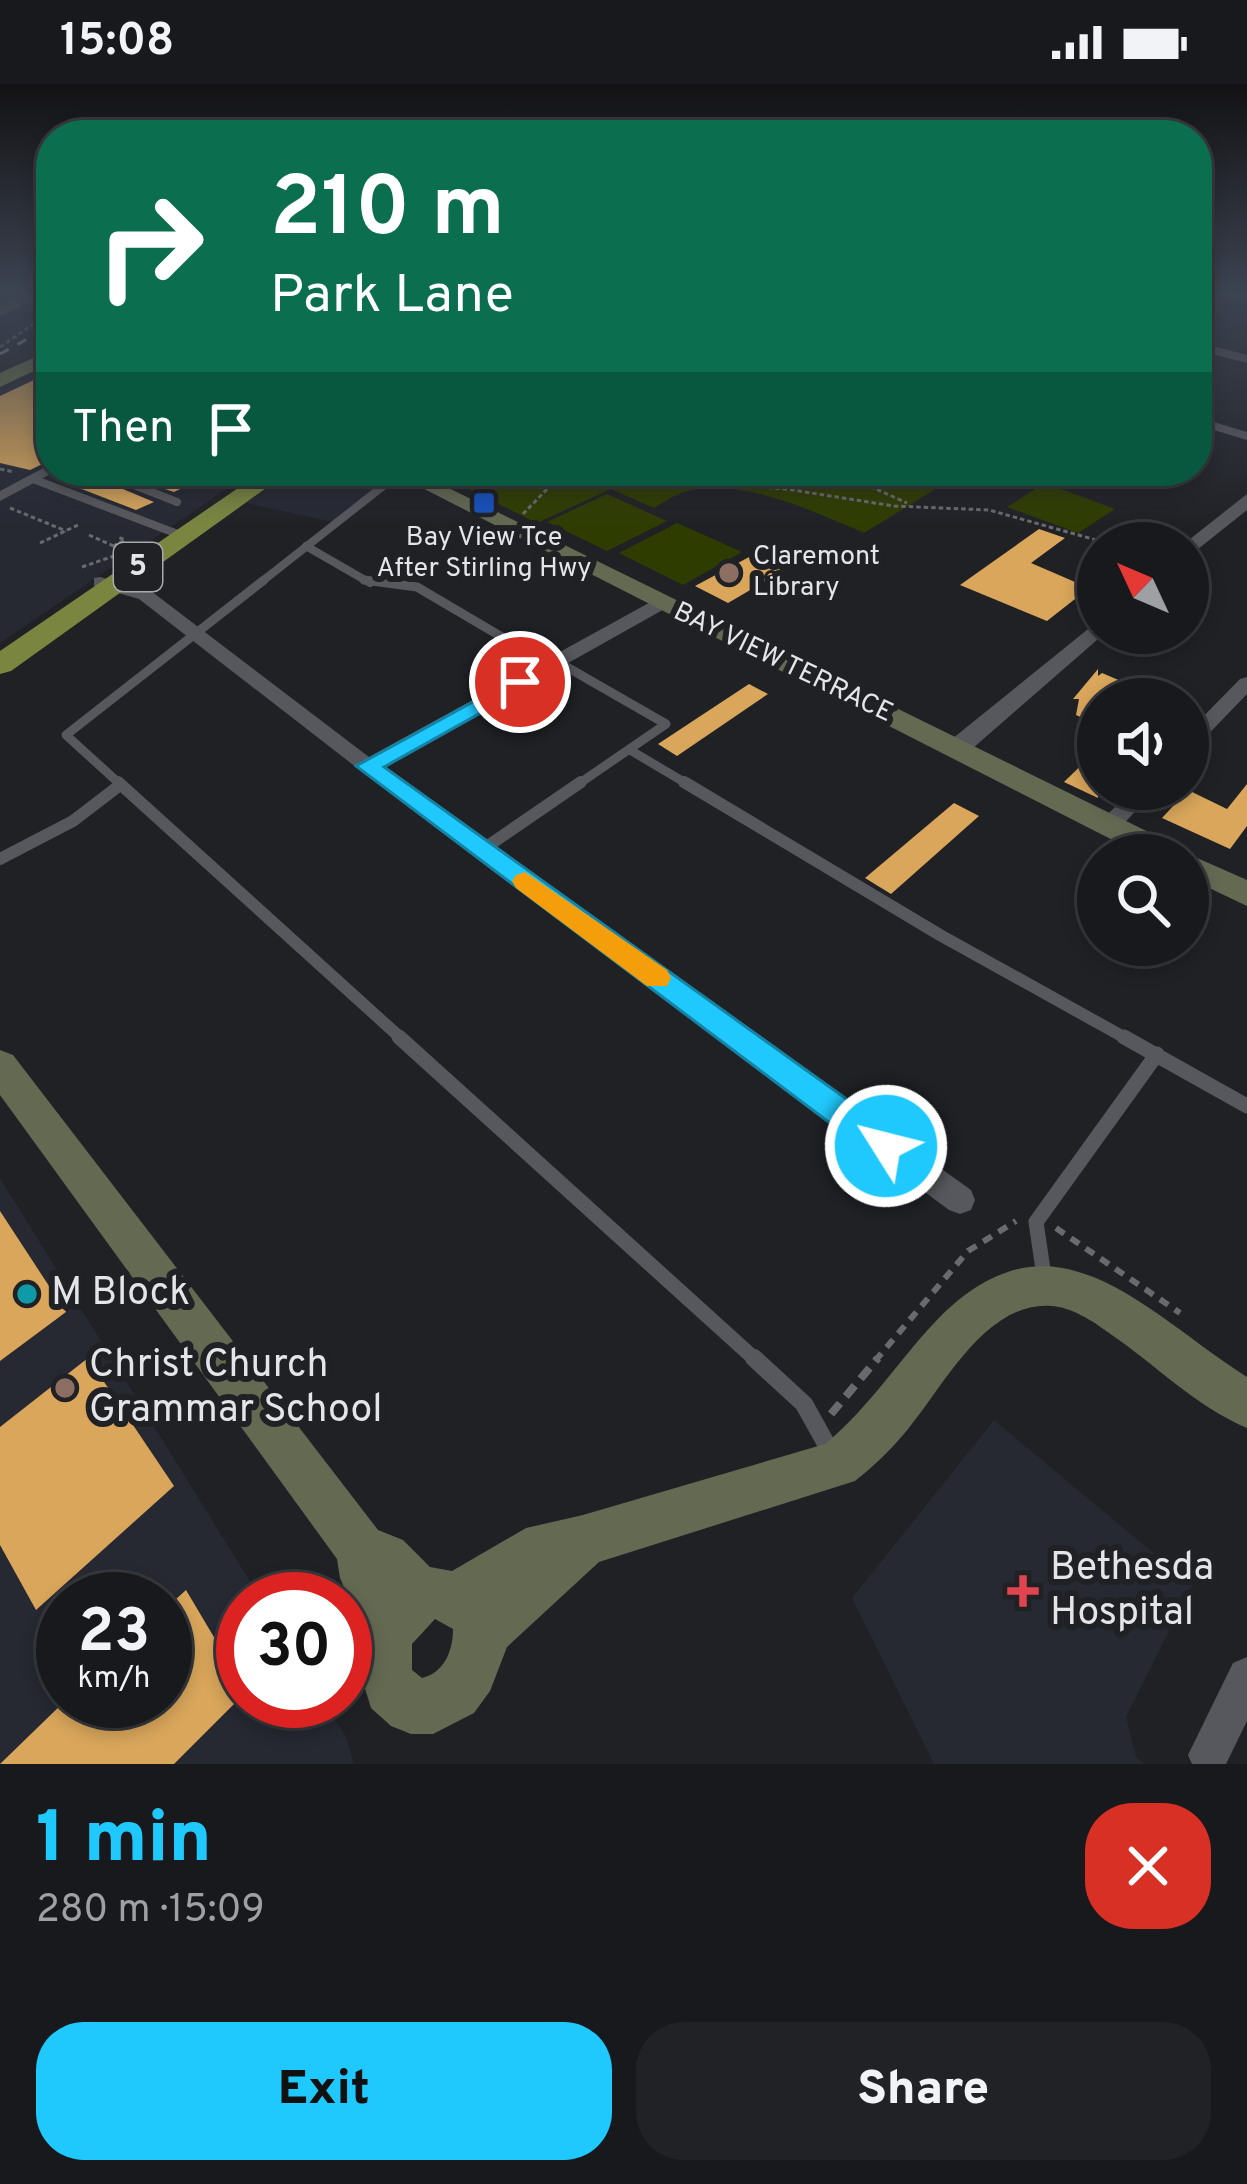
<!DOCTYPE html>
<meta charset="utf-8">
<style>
body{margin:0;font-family:Overpass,sans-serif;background:#212225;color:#f1f3f6;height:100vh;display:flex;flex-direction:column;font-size:45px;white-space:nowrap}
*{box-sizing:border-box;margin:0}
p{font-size:39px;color:#9fa0a3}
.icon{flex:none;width:66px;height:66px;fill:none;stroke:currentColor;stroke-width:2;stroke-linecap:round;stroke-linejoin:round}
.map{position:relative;height:1680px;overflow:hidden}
.side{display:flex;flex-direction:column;background:#18191c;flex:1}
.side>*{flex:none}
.guide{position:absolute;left:36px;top:36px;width:1176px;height:366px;border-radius:48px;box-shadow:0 6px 18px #0003,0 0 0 3px #36383b;background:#0b6e4f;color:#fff;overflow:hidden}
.needle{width:78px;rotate:314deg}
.tools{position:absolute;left:1077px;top:438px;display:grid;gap:24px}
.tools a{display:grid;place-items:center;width:132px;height:132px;border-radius:50%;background:#18191c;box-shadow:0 6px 18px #0003,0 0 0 3px #36383b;font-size:60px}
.speed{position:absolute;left:36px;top:1488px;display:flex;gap:24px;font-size:60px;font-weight:700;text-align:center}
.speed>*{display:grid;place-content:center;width:156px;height:156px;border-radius:50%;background:#18191c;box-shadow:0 6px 18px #0003,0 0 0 3px #36383b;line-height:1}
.speed small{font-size:30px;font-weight:400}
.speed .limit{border:18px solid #d22;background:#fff;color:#111}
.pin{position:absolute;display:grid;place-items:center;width:102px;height:102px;color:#fff;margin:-51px;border:6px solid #fff;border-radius:50%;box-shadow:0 3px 12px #0007}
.me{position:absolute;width:132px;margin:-66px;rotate:306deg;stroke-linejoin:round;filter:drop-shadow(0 0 9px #0008)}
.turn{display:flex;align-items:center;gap:42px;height:252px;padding:0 36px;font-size:54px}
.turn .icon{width:156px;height:156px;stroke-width:2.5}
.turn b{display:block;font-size:84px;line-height:102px}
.then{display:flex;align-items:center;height:114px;padding:0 36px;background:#0003;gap:24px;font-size:45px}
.round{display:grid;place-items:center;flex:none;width:126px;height:126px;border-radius:48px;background:#212225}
.overview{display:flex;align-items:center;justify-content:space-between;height:204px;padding:0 36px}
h1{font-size:72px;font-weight:800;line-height:90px;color:#20c9fd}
.cta{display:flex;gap:24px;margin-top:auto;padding:24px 36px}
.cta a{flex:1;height:138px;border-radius:48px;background:#20c9fd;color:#111;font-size:48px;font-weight:800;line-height:138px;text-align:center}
.cta a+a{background:#212225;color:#f1f3f6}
.status{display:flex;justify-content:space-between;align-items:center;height:84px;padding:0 60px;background:#18191c;direction:ltr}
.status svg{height:33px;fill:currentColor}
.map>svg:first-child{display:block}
</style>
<div class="status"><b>15:08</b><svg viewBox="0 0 49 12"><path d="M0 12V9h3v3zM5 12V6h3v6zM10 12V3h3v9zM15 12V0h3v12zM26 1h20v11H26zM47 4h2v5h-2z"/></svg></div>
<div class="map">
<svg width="1247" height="1680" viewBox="0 0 1247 1680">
<rect width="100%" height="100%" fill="#202125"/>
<g fill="#262832" fill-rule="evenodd">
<path d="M51 283V387H253L0 559V307Z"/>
<path d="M293 387H368L385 396 332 438 246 419Z"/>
<path d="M0 1094 261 1515H243V1617H324L346 1653 354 1680H0ZM63 1515H165V1617H63Z"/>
<path d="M994 1336 1192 1501 1126 1633 1136 1673 1144 1680H934L852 1514Z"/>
</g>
<g fill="#2f3c00">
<path d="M446 387H965L864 449C815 428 744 394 688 407 677 409 664 418 654 424L611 405 537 439 438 390Z"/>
<path d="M1045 399 1115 425 1078 449 1007 423Z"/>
<path d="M607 410 667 437 607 467 547 438Z"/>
<path d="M677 439 742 468 683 501 619 469Z"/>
</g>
<g fill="#d9a65b">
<path d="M51 288V376L30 386 0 379V312Z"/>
<path d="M60 387H218L174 408 120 390 118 403 154 418 136 426 53 394Z"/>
<path d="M1039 445 1065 454 1031 479 1089 504 1047 537 960 501Z"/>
<path d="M751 472 783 487 728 519 695 502Z"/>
<path d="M1098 585V592L1102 589 1163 615H1098V641L1076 631 1079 615H1073Z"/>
<path d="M749 600 768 610 677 672 658 660Z"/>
<path d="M1098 665V714L1064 698Z"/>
<path d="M1247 700V742L1230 765 1162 734 1188 706 1227 725Z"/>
<path d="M954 719 979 732 891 810 865 794Z"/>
<path d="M0 1127 66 1228 0 1277Z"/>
<path d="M88 1274 174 1402 36 1526 0 1461V1343Z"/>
<path d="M186 1506 243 1602V1611L174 1680H0L65 1617H165V1525Z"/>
</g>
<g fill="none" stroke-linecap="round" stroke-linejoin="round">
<g stroke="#696a6e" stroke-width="3" stroke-dasharray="4.5 3" stroke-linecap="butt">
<path d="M39 239 51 233"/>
<path d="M51 244 45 247 51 248"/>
<path d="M0 263 51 228"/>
<path d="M0 385 14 388"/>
<path d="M491 387H508"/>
<path d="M550 387 648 394 661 387"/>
<path d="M836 387 907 419"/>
<path d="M178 388 217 403"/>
<path d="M648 394 786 405 894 422 989 426 1107 459"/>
<path d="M10 424 66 447"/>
<path d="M523 430 548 404 576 392"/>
<path d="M89 451 127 468"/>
<path d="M40 459 78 441"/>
<path d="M113 462 125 456 118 453"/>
<path d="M82 483 114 472"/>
</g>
<g stroke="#696a6e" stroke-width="6" stroke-dasharray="10 8" stroke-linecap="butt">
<path d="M1056 1144 1180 1229"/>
<path d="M875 1277 968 1167 1016 1137"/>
</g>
<path stroke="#696a6e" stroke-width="8" stroke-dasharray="14 9" stroke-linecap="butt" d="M831 1330 878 1274"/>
<g stroke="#57585d" stroke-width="8">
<path d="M33 395 183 452"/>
<path d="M124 397 177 418"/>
<path d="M306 462 370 499"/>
<path d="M260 499 401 388"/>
</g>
<g stroke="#57585d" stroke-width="9">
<path d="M364 496 417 503 534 572 558 578 666 640 577 701"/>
<path d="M630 666 689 701"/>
<path d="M121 701 66 651 264 496"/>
</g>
<g stroke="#57585d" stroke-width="12">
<path d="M118 698 403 956"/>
<path d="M684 698 940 851 1129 956"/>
<path d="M482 766 581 698"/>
<path d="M0 775 73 737 120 701"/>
</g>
<g stroke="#57585d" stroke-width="15">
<path d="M399 953 757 1277"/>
<path d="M1124 953 1247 1022"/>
<path d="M1045 1199 1036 1138 1157 970"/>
</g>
<path stroke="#57585d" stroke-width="18" d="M754 1274 804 1320 833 1372"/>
<g fill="#57585d" fill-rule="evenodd">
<path d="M1213 208 1247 212V218L1214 210Z"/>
<path d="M1197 258 1247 271V279L1197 266Z"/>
<path d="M1197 333 1247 348V356L1197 341Z"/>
<path d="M51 380V387H56L0 417V407Z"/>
<path d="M100 493 151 507 369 673 656 515H668V523L383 683 971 1106 975 1116 971 1126 960 1130 949 1126 361 687 139 515 94 502V494Z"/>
<path d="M1247 593V610L1195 664 1188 666V648L1240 595Z"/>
<path d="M1133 705H1156L1117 747H1101L1098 742 1101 737Z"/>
<path d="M1247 1573V1637L1226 1680H1192L1188 1671 1233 1579Z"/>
</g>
<g fill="#57585d" fill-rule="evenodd">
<path d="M1247 410V426L1188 473 1185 459Z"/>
<path d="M1098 537V549H1105L965 671H947L943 665 947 659Z"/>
</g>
<g fill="#646952" fill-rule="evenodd">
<path d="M29 208H49L0 232V221Z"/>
<path d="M389 387H414L1179 763 1183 771H1142Z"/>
<path d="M1188 770 1247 796V822L1188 794Z"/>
<path d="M0 966 13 971 378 1446 403 1456 430 1483 452 1487 526 1444 583 1431 825 1360C869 1324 898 1277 936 1237 1053 1115 1142 1226 1247 1293V1344C1195 1322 1155 1280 1109 1249 1093 1237 1071 1223 1051 1222 986 1217 943 1303 908 1345 892 1365 875 1381 855 1397L599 1478 507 1563 490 1607 474 1629 433 1650H411L391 1642 371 1624 356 1575 363 1546 340 1494 337 1475 0 1011ZM435 1535 453 1545C453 1567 444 1589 422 1594L412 1586V1560Z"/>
</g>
<path fill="#717a47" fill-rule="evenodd" d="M51 266V279L0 303V289Z"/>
<path fill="#7a8640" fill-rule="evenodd" d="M263 387H290L11 587 0 590V567Z"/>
<path stroke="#9a9b9f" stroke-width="3" stroke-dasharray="10 10" stroke-linecap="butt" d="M0 270 51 242"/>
</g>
<linearGradient id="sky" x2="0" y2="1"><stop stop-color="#121214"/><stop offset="0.47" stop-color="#3c4351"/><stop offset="1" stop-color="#3c4351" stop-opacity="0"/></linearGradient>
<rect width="1247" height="444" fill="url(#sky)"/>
<path fill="#20c9fd" stroke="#1583a4" stroke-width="3" d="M520 592 527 594V603L384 683 898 1052 903 1062 898 1073 886 1077 875 1073 356 682Z"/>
<path fill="#f59e0b" d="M525 788 667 886 671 894 667 902H647L516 804 512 797 516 791Z"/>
<rect fill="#1a4fb4" stroke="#202125" stroke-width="4.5" x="472" y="407" width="24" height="24" rx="6"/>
<g fill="#8d6e63" stroke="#202125" stroke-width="4.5">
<circle cx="729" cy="489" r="12"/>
<circle cx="65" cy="1304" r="12"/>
</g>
<circle fill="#0f9aa8" stroke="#202125" stroke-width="4.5" cx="27" cy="1210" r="12"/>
<path fill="#e0444e" stroke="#202125" stroke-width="4.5" d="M1017 1489h12v12h12v12h-12v12h-12v-12h-12v-12h12z"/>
<g text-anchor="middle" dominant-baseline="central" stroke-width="12" stroke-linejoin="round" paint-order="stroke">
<g font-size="27" fill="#e4e5e8" stroke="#202125">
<text x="484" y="454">Bay View Tce<tspan x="484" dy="31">After Stirling Hwy</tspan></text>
<text x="753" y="473" text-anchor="start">Claremont<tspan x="753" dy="31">Library</tspan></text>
</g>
<g font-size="27" fill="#e4e5e8" stroke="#202125">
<text transform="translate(783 579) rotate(26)">BAY VIEW TERRACE</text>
</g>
<rect fill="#202125" stroke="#a9aaae" stroke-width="3" x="114" y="459" width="48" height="48" rx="9"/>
<g font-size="30" font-weight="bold" fill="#e4e5e8">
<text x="138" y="483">5</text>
</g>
<g font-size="39" fill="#e4e5e8" stroke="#202125" text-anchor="start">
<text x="51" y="1210">M Block</text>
<text x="89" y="1282">Christ Church<tspan x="89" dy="45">Grammar School</tspan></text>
<text x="1050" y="1485">Bethesda<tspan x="1050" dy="45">Hospital</tspan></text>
</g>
</g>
</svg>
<div class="tools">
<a><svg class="needle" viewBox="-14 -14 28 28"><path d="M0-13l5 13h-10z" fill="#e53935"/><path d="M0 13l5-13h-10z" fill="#9fa0a3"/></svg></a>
<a><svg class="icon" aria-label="sound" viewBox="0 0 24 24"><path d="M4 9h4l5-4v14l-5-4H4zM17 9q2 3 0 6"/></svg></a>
<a><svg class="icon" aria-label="search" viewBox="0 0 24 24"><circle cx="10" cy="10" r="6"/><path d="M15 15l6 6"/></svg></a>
</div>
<div class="speed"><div>23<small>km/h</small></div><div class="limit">30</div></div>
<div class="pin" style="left:520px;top:598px;background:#d93025"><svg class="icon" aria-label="arrive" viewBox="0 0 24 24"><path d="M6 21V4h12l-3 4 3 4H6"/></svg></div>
<svg class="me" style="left:886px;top:1062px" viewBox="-20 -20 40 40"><circle r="17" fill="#20c9fd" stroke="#fff" stroke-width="3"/><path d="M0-11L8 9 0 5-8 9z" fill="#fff"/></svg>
<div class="guide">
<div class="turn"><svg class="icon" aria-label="right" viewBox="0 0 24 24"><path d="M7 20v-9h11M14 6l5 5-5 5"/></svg><div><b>210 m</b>Park Lane</div></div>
<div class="then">Then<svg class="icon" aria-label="arrive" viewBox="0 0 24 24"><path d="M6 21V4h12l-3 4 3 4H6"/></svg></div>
</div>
</div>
<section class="side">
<div class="overview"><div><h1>1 min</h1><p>280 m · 15:09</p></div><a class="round" style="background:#d93025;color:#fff"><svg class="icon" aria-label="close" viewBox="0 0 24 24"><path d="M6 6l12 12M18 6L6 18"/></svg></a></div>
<div class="cta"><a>Exit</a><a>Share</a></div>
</section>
